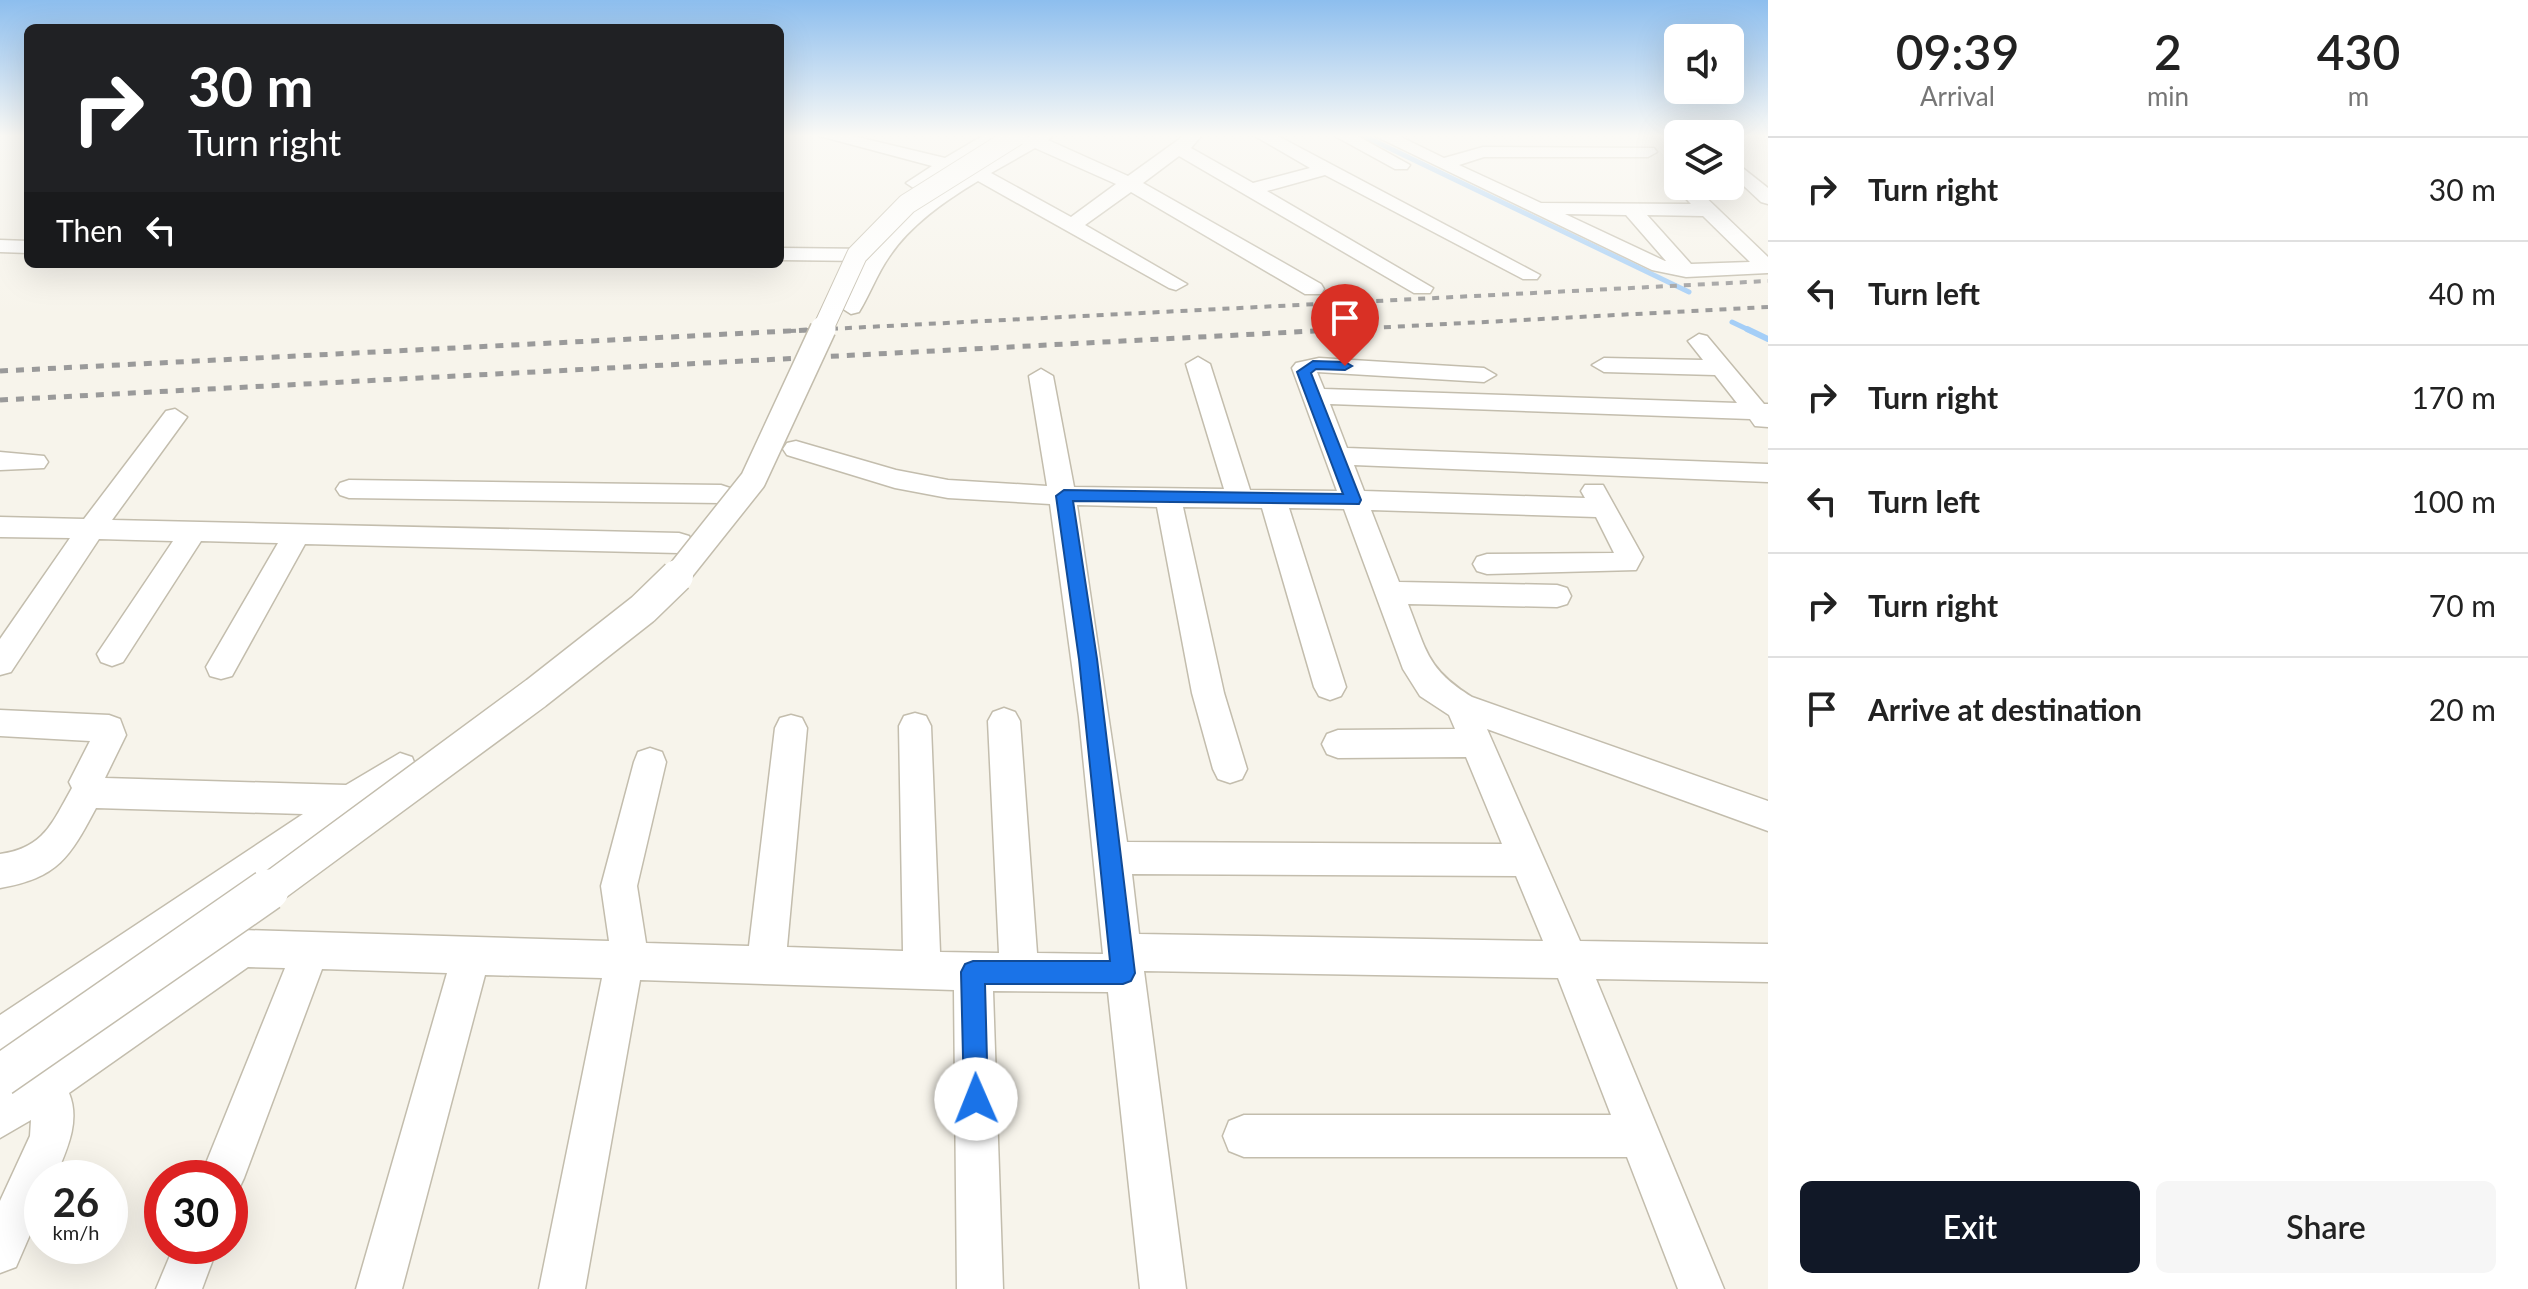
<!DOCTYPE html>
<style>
body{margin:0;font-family:Lato,sans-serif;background:#f6f6f6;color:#222;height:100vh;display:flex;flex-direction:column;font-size:30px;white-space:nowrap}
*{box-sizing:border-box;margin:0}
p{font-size:26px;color:#767676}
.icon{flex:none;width:44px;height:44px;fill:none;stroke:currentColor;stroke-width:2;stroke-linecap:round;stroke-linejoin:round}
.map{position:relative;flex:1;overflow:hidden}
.sheet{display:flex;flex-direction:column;background:#fff;width:760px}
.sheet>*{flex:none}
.banner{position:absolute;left:24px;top:24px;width:760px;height:244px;border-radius:12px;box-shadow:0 8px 32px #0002;background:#202124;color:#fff;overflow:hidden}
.controls{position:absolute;left:1664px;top:24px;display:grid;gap:16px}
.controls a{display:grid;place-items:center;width:80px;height:80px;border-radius:12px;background:#fff;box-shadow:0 8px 32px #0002;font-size:40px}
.speed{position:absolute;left:24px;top:1160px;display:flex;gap:16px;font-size:40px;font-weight:700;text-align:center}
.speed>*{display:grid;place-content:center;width:104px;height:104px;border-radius:50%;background:#fff;box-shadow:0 8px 32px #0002;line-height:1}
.speed small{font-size:20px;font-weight:400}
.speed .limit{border:12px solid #d22;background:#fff;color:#111}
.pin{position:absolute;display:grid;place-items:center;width:68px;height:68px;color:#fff;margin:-82px -34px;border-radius:50% 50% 50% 0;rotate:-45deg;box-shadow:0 0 8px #0007}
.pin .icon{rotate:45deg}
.me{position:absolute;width:88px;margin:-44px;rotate:359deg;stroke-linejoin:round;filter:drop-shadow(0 0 6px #0008)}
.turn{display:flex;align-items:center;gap:28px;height:168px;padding:0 32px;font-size:36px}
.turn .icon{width:104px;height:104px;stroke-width:2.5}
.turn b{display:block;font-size:56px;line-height:68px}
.then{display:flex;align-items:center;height:76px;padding:0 32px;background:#0003;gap:16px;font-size:30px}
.eta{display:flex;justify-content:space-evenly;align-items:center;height:136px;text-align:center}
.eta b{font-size:48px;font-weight:600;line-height:56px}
.primary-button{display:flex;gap:16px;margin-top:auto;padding:16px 32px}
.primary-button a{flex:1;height:92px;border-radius:12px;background:#111827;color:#fff;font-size:32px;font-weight:600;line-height:92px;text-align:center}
.primary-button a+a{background:#f6f6f6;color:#222}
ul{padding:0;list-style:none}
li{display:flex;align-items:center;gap:24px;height:104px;padding:0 32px;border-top:2px solid #e0e0e0}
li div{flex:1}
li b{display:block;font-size:30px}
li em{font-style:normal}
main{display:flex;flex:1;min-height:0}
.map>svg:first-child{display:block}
</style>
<main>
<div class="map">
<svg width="1768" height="1289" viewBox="0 0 1768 1289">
<rect width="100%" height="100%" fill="#f7f4eb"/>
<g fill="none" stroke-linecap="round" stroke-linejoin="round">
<g stroke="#a4cef7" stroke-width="5">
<path d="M1362 135 1689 292"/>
<path d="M1732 322 1751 331"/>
</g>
<path stroke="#a4cef7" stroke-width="6" d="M1747 329 1768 339"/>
<g stroke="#c3bdad" stroke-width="3">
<g id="minor">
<path d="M816 135H849L945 158 984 135H1006L915 189 906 183 932 166Z"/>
<path d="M1031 135H1054L1048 140 1128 176 1185 135H1202L1191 148 1253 183 1310 168 1253 135H1276L1540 275 1537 279H1523L1325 175 1267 191 1433 288 1430 293H1414L1179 156 1143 183 1321 284 1324 289 1321 294H1305L1131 192 1085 225 1187 284 1176 290 1169 288 978 181C945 201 910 225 889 257 877 274 870 294 859 312L851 314 840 307 866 261 780 260V248L874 249 923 200ZM1035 148 1116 184 1071 217 991 173Z"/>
<path d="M1333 135H1356L1410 165 1407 169H1395Z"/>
<path d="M1373 135H1397L1444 158 1483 147 1654 148 1657 152 1648 157H1484L1459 165 1541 203 1691 204 1674 186 1678 182V186H1694L1768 257V273L1686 277 1652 270ZM1565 214 1626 215 1666 261H1665ZM1647 215 1703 216 1750 262 1691 264Z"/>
<path d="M1730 158 1768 188V204L1761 202 1730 173Z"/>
<path d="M0 240 28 241V253L0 252Z"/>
<path d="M1699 334 1707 336 1764 404H1768V427L1755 426 1750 419 1330 404 1347 448 1768 464V482L1354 465 1364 491 1585 498 1581 491 1585 485H1603L1643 557 1636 570 1487 574 1477 571 1473 564 1477 557 1487 554 1614 553 1596 517 1371 510 1399 582 1557 585 1567 588 1571 596 1567 604 1557 607 1408 604C1427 652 1427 669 1472 697L1768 801V831L1487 729 1580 941 1768 944V982L1596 979 1724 1289H1678L1627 1157H1244L1229 1151 1223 1136 1229 1121 1244 1115H1611L1558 978 1144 971 1186 1289H1140L1108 992 993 991 1003 1289H957L954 990 640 980 585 1289H539L602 978 485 975 402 1289H356L447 973 322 969 244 1178 237 1193 230 1196V1178H200L285 968 248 967 69 1093C81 1122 66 1151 55 1178H42V1207L16 1267 0 1273V1201L30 1136 31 1120 0 1138V1092L230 935 243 930 609 941 601 886 634 762 638 752 650 748 662 752 666 762 637 886 646 943 749 946 775 728 780 718 791 715 802 718 807 728 787 947 903 951 899 726 904 716 915 713 926 716 931 726 940 952 999 953 988 721 993 712 1004 708 1015 712 1020 721 1037 953 1103 954 1079 717 1050 504 948 498 895 488 787 455 783 449 787 443 796 441 896 470 948 480 1047 486 1029 376 1041 369 1053 376 1074 487 1224 489 1186 364 1198 357 1210 364 1250 490 1337 491 1292 368 1296 363 1319 358 1484 368 1496 375 1484 382 1317 372 1324 389 1737 403 1715 375 1604 372 1592 365 1604 358 1703 360 1688 341ZM1077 505 1157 507 1192 693 1213 769 1218 779 1230 783 1242 779 1247 769 1224 693 1183 507 1262 508 1314 687 1319 696 1330 700 1341 696 1346 687 1289 508 1344 509 1403 669 1420 696 1449 715 1455 729 1338 730 1327 734 1322 744 1327 754 1338 758 1466 757 1502 844 1127 842ZM1132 874 1516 876 1543 941 1139 934Z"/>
<path d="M175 409 187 417 112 520 679 533 689 536 693 543 689 550 679 553 305 544 232 676 221 679 210 676 206 667 278 543 201 541 123 662 112 666 101 662 97 654 173 541 99 539 11 672 0 675V639L70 538 0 537V517L84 519 166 411Z"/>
<path d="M0 452 44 456 48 462 44 468 0 470Z"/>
<path d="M349 480 721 485 730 488 734 494 730 500 721 503 349 498 340 495 336 489 340 483Z"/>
<path d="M0 710 109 715 120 719 126 735 105 778 346 785 400 753 412 757 416 767 412 777 14 1052 0 1058V1015L303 814 96 808C70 857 58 878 0 888V854C44 848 52 823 72 788L69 782 90 741 0 736Z"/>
<path d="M174 1246H218L202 1289H156Z"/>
</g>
</g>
<use href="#minor" fill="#fff" fill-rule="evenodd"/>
<g stroke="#9a9a9a" stroke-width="4" stroke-dasharray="7 7" stroke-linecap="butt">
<path d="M789 331 1768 281"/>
<path d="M1314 331 1768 307"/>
</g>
<g stroke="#9a9a9a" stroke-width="5" stroke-dasharray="8 8" stroke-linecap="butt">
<path d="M0 371 828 329"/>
<path d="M0 400 1352 329"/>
</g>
<g stroke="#c3bdad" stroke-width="22" stroke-linecap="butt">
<path id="minor-bridge-far3" d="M822 331 857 255 907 204 1017 135"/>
</g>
<g stroke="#c3bdad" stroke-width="28" stroke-linecap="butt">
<path id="minor-bridge-far2" d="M675 578 753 480 823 329"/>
</g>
<g stroke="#c3bdad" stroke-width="35" stroke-linecap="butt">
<path id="minor-bridge-far1" d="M266 892 536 693 643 609 677 576"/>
</g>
<g stroke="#c3bdad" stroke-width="44" stroke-linecap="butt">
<path id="minor-bridge" d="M0 1076 268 890"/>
</g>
<use href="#minor-bridge-far3" stroke="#fff" stroke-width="20"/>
<use href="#minor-bridge-far2" stroke="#fff" stroke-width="25"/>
<use href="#minor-bridge-far1" stroke="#fff" stroke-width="32"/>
<use href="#minor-bridge" stroke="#fff" stroke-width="41"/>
</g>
<linearGradient id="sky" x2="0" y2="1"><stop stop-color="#8dbeee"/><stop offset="0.43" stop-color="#fbfaf6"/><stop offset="1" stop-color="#fbfaf6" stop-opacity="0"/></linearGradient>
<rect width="1768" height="316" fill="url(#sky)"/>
<path fill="#1a73e8" stroke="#114b97" stroke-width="2" d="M1313 361 1345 362 1352 366 1345 370 1316 369 1311 373 1361 500 1359 504 1073 501 1097 659 1135 973 1131 981 1123 984H985L988 1099 985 1108 976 1111 967 1108 964 1099 961 972 965 964 973 961H1110L1079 659 1056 496 1064 490 1343 494 1297 372Z"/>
</svg>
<div class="controls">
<a><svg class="icon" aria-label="sound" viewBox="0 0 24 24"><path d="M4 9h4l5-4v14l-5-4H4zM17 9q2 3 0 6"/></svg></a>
<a><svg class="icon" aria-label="layers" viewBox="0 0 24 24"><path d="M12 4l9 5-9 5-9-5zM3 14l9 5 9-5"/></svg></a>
</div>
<div class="speed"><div>26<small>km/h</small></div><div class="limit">30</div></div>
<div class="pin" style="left:1345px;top:366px;background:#d93025"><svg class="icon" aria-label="arrive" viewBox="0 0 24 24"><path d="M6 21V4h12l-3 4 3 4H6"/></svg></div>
<svg class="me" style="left:976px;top:1099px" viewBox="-20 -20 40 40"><circle r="19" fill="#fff"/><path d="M0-13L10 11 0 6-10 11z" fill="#1a73e8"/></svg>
<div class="banner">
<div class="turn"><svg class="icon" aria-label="right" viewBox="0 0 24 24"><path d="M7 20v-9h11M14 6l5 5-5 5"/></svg><div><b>30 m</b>Turn right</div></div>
<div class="then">Then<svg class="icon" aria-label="left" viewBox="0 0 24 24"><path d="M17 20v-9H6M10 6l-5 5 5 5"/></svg></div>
</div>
</div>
<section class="sheet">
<div class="eta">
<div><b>09:39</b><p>Arrival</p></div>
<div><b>2</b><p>min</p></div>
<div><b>430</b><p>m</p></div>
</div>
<ul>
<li><svg class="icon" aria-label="right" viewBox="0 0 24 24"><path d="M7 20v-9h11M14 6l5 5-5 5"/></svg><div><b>Turn right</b></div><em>30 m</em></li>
<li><svg class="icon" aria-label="left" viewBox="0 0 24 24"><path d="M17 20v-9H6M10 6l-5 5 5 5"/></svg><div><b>Turn left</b></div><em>40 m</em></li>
<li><svg class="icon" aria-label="right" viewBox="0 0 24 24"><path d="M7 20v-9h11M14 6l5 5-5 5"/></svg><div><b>Turn right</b></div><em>170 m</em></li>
<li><svg class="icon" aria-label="left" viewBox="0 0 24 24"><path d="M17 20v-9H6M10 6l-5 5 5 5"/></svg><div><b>Turn left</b></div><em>100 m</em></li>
<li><svg class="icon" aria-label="right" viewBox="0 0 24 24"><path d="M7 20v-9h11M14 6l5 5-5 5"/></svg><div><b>Turn right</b></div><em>70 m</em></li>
<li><svg class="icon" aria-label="arrive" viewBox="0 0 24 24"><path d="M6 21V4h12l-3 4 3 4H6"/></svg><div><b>Arrive at destination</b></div><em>20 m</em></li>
</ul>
<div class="primary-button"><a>Exit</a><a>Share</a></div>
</section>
</main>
